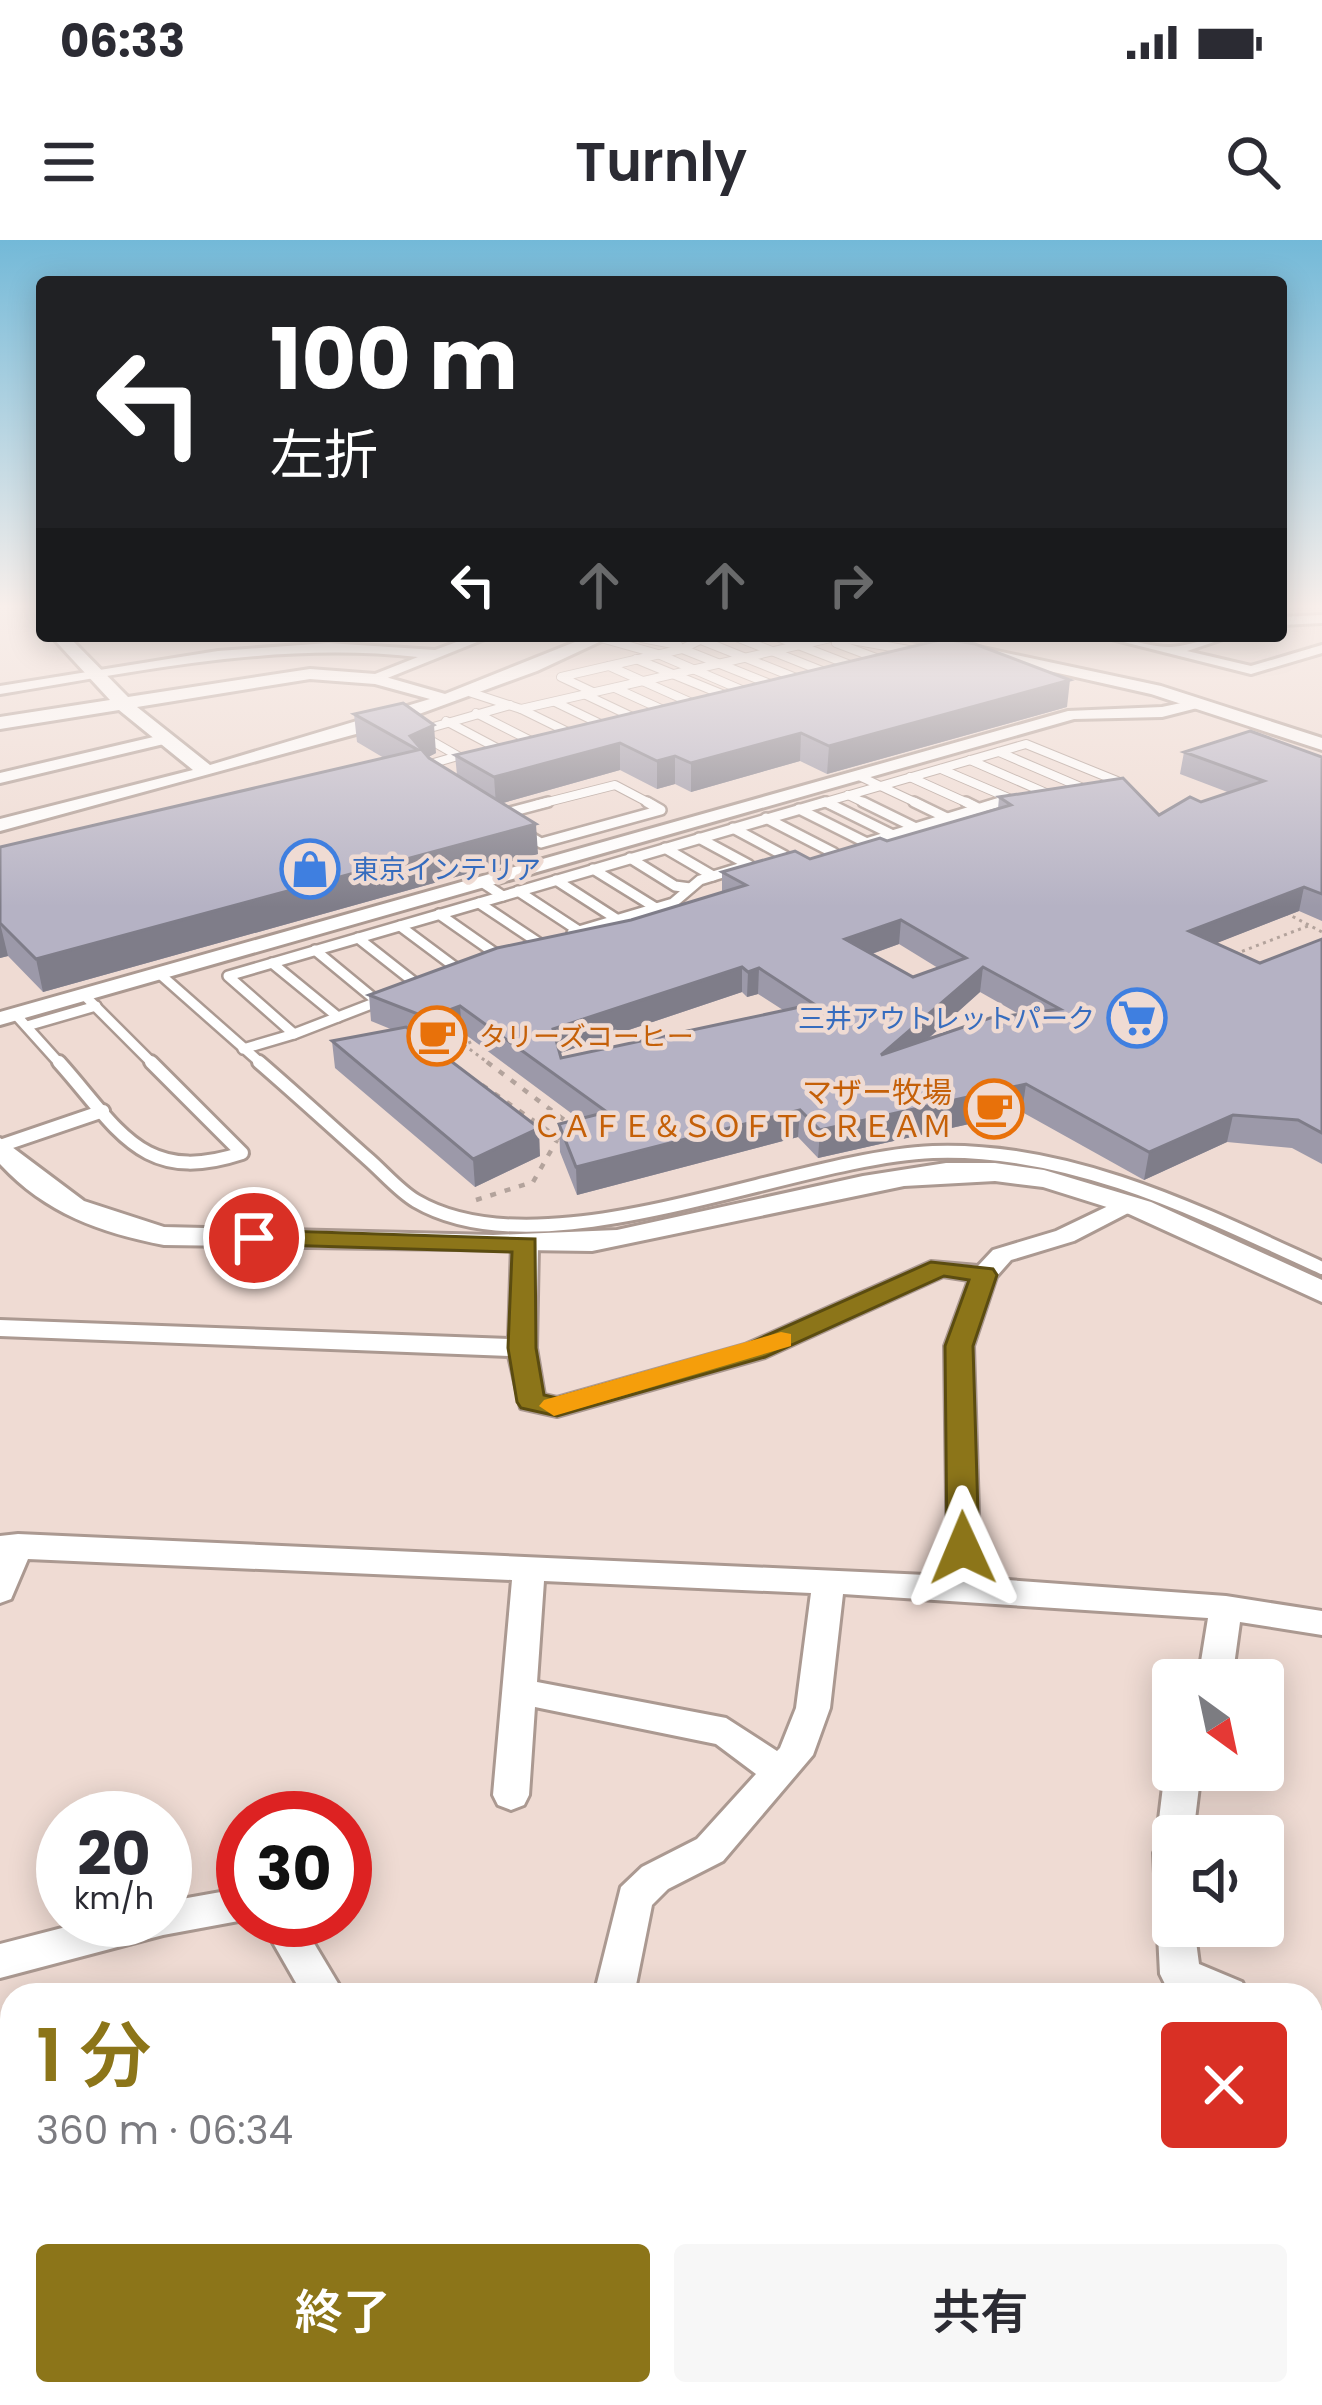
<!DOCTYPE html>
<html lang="ja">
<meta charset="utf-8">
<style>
body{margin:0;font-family:Poppins,"Noto Sans JP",sans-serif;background:#f7f7f7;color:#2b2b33;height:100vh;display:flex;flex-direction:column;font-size:45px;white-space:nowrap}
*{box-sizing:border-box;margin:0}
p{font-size:39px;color:#7c7c81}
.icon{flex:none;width:66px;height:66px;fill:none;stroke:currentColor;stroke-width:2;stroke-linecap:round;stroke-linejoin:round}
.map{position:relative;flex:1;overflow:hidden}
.panel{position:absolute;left:0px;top:1743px;width:1323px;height:423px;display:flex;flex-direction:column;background:#fff;border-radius:36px 36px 0 0;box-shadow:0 6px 30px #0003}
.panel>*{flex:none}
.top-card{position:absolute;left:36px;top:36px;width:1251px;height:366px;border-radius:12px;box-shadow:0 6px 30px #0003;background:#202124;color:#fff;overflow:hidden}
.needle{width:78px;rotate:147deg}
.fabs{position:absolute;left:1152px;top:1419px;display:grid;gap:24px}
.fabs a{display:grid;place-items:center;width:132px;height:132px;border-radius:12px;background:#fff;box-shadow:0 6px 30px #0003;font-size:60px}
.speed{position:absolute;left:36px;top:1551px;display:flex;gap:24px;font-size:60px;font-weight:700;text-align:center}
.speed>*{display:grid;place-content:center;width:156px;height:156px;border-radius:50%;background:#fff;box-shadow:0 6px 30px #0003;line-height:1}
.speed small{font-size:30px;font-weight:400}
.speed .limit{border:18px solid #d22;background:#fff;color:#111}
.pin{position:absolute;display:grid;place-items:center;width:102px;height:102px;color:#fff;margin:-51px;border:6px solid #fff;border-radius:50%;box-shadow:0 3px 12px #0007}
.me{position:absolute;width:132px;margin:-66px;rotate:359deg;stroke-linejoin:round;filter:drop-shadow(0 0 9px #0008)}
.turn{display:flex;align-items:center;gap:42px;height:252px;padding:0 36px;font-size:54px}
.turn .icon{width:156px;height:156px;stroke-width:2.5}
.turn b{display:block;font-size:84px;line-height:102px}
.lanes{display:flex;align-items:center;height:114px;padding:0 36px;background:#0003;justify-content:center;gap:60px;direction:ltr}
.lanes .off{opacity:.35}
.round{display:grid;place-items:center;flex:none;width:126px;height:126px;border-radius:12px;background:#f7f7f7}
.headline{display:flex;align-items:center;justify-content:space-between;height:204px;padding:0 36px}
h1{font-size:72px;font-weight:600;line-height:90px;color:#8c7519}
.button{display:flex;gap:24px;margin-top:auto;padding:24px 36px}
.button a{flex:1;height:138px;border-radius:12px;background:#8c7519;color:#fff;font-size:48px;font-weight:600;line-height:138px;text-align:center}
.button a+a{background:#f7f7f7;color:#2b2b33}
.status{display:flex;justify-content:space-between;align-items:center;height:84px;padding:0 60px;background:#fff;direction:ltr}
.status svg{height:33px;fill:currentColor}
header{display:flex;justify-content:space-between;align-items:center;height:156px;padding:0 36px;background:#fff;font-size:54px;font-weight:600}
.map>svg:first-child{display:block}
</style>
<div class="status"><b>06:33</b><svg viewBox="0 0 49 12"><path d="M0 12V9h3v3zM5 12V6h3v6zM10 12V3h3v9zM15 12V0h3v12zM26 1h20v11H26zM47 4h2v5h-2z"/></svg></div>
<header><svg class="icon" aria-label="menu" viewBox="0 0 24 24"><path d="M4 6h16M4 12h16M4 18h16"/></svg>Turnly<svg class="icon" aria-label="search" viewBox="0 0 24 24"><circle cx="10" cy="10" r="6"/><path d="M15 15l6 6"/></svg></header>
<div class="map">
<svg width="1322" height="2165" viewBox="0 0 1322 2165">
<rect width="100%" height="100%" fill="#efdbd3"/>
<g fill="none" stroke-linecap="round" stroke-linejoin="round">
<g stroke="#ab9991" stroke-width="10">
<g id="service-far2">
<path d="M734 396 822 431"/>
<path d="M775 396 850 425"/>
<path d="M601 398 658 414 744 451"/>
<path d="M642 398 678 405"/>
<path d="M701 400 796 438"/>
<path d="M836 403 876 418"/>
<path d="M680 408 770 444"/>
<path d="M636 419 724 455"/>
<path d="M609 426 703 468"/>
<path d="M615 448 672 474"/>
<path d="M593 452 561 437 682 409 708 396"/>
<path d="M472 453 521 469 835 397 920 412"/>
<path d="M586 455 641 481"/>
<path d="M555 462 611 489"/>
<path d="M521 469 576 496"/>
<path d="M476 473 541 506"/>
<path d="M446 481 510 515"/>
<path d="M999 512 1083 548"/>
<path d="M970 520 1046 553"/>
<path d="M423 526 458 516 416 492 510 465"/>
<path d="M941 529 1011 559"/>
<path d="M859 536 921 565"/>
<path d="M910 537 972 565"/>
<path d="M848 555 869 565"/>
<path d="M825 562 832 565"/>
<path d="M536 565 615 545 653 565"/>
<path d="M815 565 1026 504 1117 541 1104 545"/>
<path d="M990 565 1011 559"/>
</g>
</g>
<g stroke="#ab9991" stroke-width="14">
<g id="service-far1">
<path d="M826 562 893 595"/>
<path d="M863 562 916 588"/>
<path d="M914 562 947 578"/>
<path d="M966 562 980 569"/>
<path d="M799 569 867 603"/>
<path d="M499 575 548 562"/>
<path d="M766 578 834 613"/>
<path d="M733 588 785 616 788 623"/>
<path d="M521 591 541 603 661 570 647 562"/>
<path d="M699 598 749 625"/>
<path d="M866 603 1000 562"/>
<path d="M665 608 713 636"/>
<path d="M630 618 675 646 690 648"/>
<path d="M593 629 656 668"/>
<path d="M556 640 618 680"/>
<path d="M483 643 503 656 825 562"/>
<path d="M518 651 579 691"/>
<path d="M479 663 539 703"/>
<path d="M439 674 499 716"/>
<path d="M400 686 459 730"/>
<path d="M572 693 673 663 700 640 739 628"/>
<path d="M358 698 419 746"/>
<path d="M315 710 378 762"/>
<path d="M272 723 338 777"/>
<path d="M161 735 263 825"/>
<path d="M85 756 154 825"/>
<path d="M387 758 294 794 228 736 503 656"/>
<path d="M16 775 61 825"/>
<path d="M27 786 96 766"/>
<path d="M243 809 294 794"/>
</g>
</g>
<g stroke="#ab9991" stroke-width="18">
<g id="service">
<path d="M59 822C119 889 142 946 242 913L151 822"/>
<path d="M259 822C296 854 332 887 368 919 383 932 399 951 416 961 544 1036 790 918 933 912 1071 907 1200 972 1322 1028"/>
<path d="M0 906 103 871"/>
</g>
</g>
<g stroke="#ab9991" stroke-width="6">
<g id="minor">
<path d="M1322 375V383L1281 385V377Z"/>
<path d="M473 396H492L375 443 370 442V436L418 417C277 401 139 431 0 454V446L218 411 328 403 435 410Z"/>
<path d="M1100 396C1124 396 1149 408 1171 407 1191 406 1210 396 1232 396L1187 411 1251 426 1322 405V413L1251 434Z"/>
<path d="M1200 459 1207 463 1205 466 1162 477 1074 479 0 785V772L1068 471 1162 467Z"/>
<path d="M162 495 170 500 168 503 0 543V533Z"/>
<path d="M1125 958 1137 965 1134 970 1074 1001 1011 1020 996 1037 973 1106 980 1338 1226 1356 1322 1371V1395L1240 1382 1232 1440H1198L1208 1378 843 1354 830 1468 813 1515 723 1621 668 1649 652 1665 634 1755H594L621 1647 642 1627 697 1599 756 1534 716 1504 535 1467 529 1555 524 1565 511 1570 498 1565 493 1555 512 1340 28 1319 11 1359 0 1363V1296L18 1294 948 1336 945 1106 969 1040 943 1036 765 1117 557 1176 521 1168 509 1116 0 1096V1080L509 1099 512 1005 525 997 538 1005 536 1108 544 1155 557 1158 745 1105 931 1022 978 1026 993 1010 1056 991ZM544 1341 811 1353 796 1468 780 1508 777 1511 726 1478 537 1442Z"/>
<path d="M1173 1519V1530H1201L1193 1596H1173V1686H1194L1199 1724 1242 1742 1248 1755H1185L1166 1746 1160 1734 1154 1613 1160 1602 1157 1596 1165 1530Z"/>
<path d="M243 1648 244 1680 163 1695 0 1738V1704L93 1680H165V1662Z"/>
<path d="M260 1680H300L345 1755H303Z"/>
<path d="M1311 1770 1322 1772V1808L1311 1806Z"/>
<path d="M1311 2066 1322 2068V2114L1311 2112Z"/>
<path d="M558 2154H608L613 2165H563Z"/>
</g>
</g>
<g stroke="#ab9991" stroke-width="6">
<g id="tertiary">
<path d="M51 396H68L128 457 310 429 375 434 445 454 590 396H612L537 431 389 485 0 591V579L193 530 119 470 0 489V477L110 460ZM310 439 375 444 430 459 210 525 137 467Z"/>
<path d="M895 396H927L1161 446 1322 498V510L1151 454Z"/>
<path d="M0 898 84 961 164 987 493 995 617 990 863 936 946 923H995L1044 930 1151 962 1322 1040V1062L1129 974 1043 947 995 941 904 946 592 1011 164 1005C101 993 45 973 0 924Z"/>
</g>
</g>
<g stroke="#b3a39c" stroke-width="3" stroke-dasharray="3 4.5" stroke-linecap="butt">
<path d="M1286 673 1322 692"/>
<path d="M1235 714 1308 686"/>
<path d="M478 799 464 805 491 825"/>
<path d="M443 817 440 814 464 805"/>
</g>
<g stroke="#b3a39c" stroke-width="4.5" stroke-dasharray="6 9" stroke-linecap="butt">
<path d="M487 822 567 882"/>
<path d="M482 845 560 899"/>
<path d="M476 960 533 942 557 900"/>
</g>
<use href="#service-far2" stroke="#fff" stroke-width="8"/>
<use href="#service-far1" stroke="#fff" stroke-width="9"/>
<use href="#service" stroke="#fff" stroke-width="12"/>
<use href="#minor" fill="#fff" fill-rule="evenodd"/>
<use href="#tertiary" fill="#fff" fill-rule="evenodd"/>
</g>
<g fill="#9c99a9" fill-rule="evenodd">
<path d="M1067 467 827 534 800 521 691 552 675 544 657 549 620 530 503 563 538 614 43 752 8 716 0 718V607L384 518 357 502 354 474 436 513 428 517 457 535 455 515Z"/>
<path d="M1184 512 1322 517V681L1299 671 1216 703 1260 723 1322 699V924L1292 908 1227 902 1144 940 1022 872 818 918 798 897 577 955 560 912 559 884 579 879 462 792 430 805 540 916 475 947 335 828 332 801 393 790 371 781 369 755 722 653V632L810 619 887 601 998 569 999 557 1159 575 1230 553 1180 534ZM899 704 938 728 913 737 872 714ZM742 752 747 757 758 754 783 770 561 818 560 813ZM980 752 1019 774 927 800Z"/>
</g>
<g fill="#7f7d89">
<path d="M1070 440 1067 467 827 534 829 506Z"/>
<path d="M434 485 436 513 419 522 418 510 410 496Z"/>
<path d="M801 493 800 521 691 552V523Z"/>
<path d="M620 503V530L496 565 494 537Z"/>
<path d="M675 516V544L657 549V521Z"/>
<path d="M536 584 538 614 43 752 36 719Z"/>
<path d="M1304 647 1299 671 1184 716 1189 691Z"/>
<path d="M901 680 899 704 843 724 845 699Z"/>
<path d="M0 683 8 716 0 718Z"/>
<path d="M742 727V752L554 815 553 789Z"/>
<path d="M983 727 980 752 879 842 881 815Z"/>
<path d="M759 728 758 754 747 757 748 732Z"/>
<path d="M460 766 462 792 430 805 428 778Z"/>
<path d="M1026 844 1022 872 818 918 820 890Z"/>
<path d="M800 870 798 897 577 955 576 927Z"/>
<path d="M1233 875 1227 902 1144 940 1149 912Z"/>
<path d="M539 888 540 916 475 947 473 919Z"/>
</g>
<g fill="#b5b2c4" stroke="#7f7d89" stroke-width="3" fill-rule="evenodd">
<path d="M944 399 975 404 1070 440 829 506 801 493 691 523 675 516 657 521 620 503 494 537 455 515Z"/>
<path d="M403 463 434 485 410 496 429 518 536 584 36 719 0 683V607L418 510 354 474Z"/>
<path d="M1250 491 1322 517V654L1304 647 1189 691 1260 723 1322 699V893L1298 880 1233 875 1149 912 1026 844 820 890 800 870 576 927 559 884 607 872 460 766 428 778 369 755 497 708 631 680 746 645 722 632 795 611 810 619 880 598 887 601 1011 565 999 557 1123 538 1159 575 1190 557 1201 562 1264 541 1184 512ZM901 680 966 718 913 737 845 699ZM742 727 748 732 759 728 814 764 561 818 553 789ZM983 727 1060 769 990 778 881 815Z"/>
<path d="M406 787 539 888 473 919 332 801Z"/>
</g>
<linearGradient id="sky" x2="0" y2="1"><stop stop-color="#73b9d8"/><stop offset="0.55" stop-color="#f8efeb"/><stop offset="1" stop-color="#f8efeb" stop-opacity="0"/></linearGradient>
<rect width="1322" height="667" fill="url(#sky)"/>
<path fill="#8c7519" stroke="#5b4c10" stroke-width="3" d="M254 990 535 999 536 1108 544 1155 557 1158 745 1105 931 1022 993 1029 997 1035 973 1106 979 1308 963 1319 947 1308 945 1106 969 1040 944 1036 765 1117 557 1176 521 1168 517 1162 508 1108 512 1012 245 1004V993Z"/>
<path fill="#f59e0b" d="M781 1092 791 1094V1106L554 1176 539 1166 544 1160Z"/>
<defs>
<g id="shop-ring" transform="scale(3)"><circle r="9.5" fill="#efdbd3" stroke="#3f7fe0" stroke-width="1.5"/><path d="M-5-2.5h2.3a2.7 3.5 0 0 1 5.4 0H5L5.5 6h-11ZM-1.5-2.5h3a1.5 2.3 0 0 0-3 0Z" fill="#3f7fe0"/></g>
<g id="supermarket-ring" transform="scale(3)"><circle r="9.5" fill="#efdbd3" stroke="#3f7fe0" stroke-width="1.5"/><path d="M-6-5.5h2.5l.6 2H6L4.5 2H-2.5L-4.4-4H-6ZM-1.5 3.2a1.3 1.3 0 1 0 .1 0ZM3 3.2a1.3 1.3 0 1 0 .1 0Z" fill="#3f7fe0"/></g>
<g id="cafe-ring" transform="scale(3)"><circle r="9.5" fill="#efdbd3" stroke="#e8710a" stroke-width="1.5"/><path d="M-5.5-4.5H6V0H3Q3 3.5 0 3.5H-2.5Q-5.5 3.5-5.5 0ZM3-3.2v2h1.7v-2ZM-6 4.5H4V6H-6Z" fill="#e8710a"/></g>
</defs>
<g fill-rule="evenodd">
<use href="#shop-ring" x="310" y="629"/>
<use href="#supermarket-ring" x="1137" y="778"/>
<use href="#cafe-ring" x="437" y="796"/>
<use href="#cafe-ring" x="994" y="869"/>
</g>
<g text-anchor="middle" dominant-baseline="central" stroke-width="9" stroke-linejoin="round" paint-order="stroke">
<g font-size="27" fill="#366cbe" stroke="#efdbd3" text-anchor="start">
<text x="352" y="629">東京インテリア</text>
<text x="1095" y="778" text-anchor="end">三井アウトレットパーク</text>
</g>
<g font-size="27" fill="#c56008" stroke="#efdbd3" text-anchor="start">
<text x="479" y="796">タリーズコーヒー</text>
</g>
<g font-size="30" fill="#c56008" stroke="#efdbd3" text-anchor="end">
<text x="952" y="852">マザー牧場<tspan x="952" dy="34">ＣＡＦＥ＆ＳＯＦＴＣＲＥＡＭ</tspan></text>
</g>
</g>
</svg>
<div class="fabs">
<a><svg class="needle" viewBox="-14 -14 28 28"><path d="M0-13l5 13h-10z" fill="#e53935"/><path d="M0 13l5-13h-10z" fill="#7c7c81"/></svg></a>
<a><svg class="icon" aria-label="sound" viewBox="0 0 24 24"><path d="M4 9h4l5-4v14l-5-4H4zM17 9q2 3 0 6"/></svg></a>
</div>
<div class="speed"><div>20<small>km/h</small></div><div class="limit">30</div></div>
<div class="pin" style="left:254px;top:998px;background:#d93025"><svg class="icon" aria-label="arrive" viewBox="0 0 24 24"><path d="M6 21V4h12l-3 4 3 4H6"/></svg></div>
<svg class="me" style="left:963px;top:1308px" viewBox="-20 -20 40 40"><path d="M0-17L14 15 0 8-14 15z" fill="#8c7519" stroke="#fff" stroke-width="4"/></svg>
<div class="top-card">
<div class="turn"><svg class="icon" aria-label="left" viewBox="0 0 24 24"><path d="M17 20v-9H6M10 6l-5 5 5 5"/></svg><div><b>100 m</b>左折</div></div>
<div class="lanes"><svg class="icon" aria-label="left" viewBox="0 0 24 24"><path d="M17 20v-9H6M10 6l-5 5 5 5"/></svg><svg class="icon off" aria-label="ahead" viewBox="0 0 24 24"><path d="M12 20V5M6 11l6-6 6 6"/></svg><svg class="icon off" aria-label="ahead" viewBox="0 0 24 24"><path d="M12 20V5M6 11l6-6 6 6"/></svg><svg class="icon off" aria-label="right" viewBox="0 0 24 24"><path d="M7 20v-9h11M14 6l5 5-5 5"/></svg></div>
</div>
<section class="panel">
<div class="headline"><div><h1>1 分</h1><p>360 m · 06:34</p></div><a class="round" style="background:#d93025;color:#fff"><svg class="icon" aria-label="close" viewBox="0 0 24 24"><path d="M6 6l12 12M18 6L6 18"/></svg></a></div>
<div class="button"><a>終了</a><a>共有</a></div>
</section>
</div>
